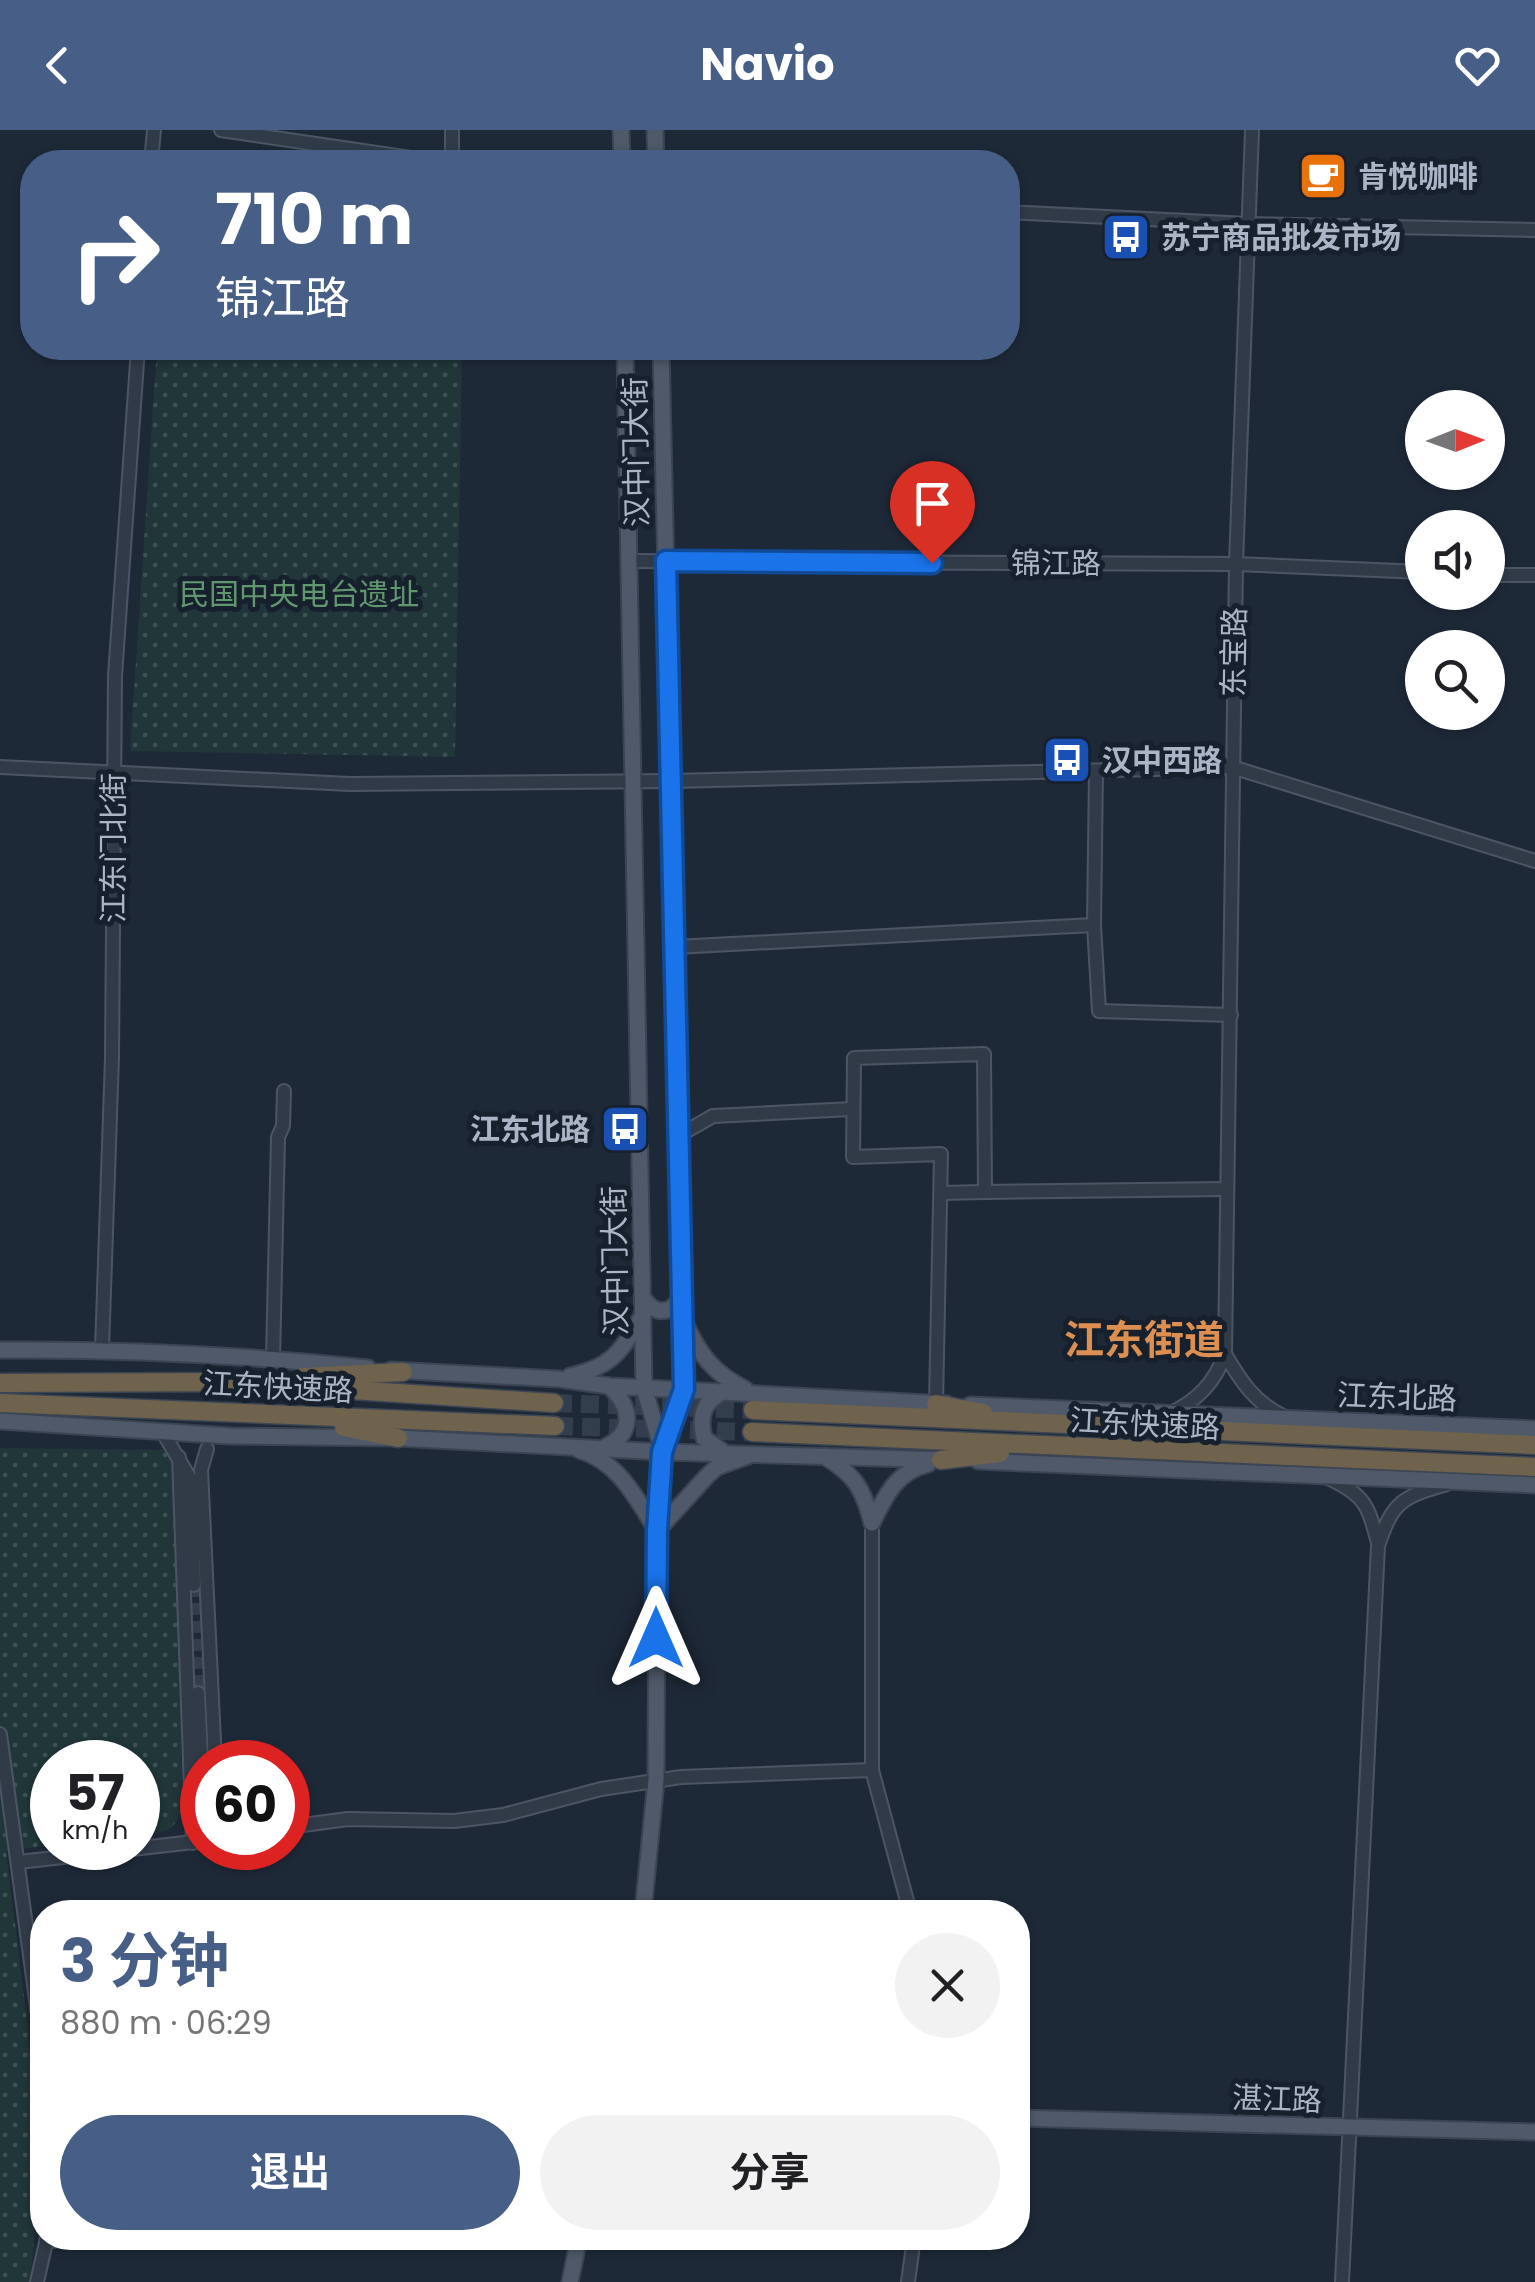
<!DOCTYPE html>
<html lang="zh">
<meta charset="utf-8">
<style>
body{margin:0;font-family:Poppins,"Noto Sans SC",sans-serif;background:#f2f2f2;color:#202124;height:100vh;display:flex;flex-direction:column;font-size:38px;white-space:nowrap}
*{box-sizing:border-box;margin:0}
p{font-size:32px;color:#757577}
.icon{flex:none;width:55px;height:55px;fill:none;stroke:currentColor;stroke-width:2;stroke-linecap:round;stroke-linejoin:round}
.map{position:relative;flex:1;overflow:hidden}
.side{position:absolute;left:30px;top:1770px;width:1000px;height:350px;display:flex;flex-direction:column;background:#fff;border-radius:40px;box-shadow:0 2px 8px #0004}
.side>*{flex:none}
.hud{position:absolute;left:20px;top:20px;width:1000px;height:210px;border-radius:40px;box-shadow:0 2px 8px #0004;background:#475e87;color:#fff;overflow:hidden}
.needle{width:65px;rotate:89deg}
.fabs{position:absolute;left:1405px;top:260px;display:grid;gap:20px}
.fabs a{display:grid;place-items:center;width:100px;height:100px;border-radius:50%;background:#fff;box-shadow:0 2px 8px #0004;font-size:50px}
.speed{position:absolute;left:30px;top:1610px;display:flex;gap:20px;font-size:50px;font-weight:700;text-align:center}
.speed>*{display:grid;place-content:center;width:130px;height:130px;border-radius:50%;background:#fff;box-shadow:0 2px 8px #0004;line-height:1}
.speed small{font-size:25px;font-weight:400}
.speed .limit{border:15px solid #d22;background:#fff;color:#111}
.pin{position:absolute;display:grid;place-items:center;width:85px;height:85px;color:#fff;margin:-102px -42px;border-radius:50% 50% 50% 0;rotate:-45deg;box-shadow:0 0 10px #0007}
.pin .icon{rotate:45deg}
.me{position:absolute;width:110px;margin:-55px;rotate:0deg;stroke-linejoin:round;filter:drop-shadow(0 0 8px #0008)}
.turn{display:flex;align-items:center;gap:35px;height:210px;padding:0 30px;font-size:45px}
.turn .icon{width:130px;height:130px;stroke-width:2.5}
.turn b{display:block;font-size:70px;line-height:85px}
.round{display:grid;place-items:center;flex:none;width:105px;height:105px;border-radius:52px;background:#f2f2f2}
.overview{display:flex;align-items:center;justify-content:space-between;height:170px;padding:0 30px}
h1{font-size:60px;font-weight:700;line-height:75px;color:#475e87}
.button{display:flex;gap:20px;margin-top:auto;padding:20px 30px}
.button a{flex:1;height:115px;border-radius:60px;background:#475e87;color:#fff;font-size:40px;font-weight:700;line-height:115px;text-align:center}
.button a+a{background:#f2f2f2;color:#202124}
header{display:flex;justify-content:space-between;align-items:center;height:130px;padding:0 30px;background:#475e87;color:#fff;font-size:45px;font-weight:700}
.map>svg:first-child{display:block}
</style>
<header><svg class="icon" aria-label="back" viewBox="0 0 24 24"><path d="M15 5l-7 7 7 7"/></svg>Navio<svg class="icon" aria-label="heart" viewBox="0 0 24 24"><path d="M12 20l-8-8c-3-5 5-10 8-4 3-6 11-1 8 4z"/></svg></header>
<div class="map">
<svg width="1535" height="2152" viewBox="0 0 1535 2152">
<defs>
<pattern id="park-dots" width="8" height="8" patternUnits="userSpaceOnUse" patternTransform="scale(2.5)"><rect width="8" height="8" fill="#203639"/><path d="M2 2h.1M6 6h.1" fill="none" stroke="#3e5154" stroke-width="1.8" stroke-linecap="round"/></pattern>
</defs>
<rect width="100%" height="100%" fill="#1e2938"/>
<g fill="url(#park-dots)">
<path d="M157 218H462L455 627 130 621Z"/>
<path d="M0 1318 168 1320 173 1333 183 1677C174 1704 164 1702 138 1705V1632H52V1715L6 1721C23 1865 48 2007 30 2152H0Z"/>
</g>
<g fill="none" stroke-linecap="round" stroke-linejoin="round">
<path stroke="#333e4d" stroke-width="12" stroke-dasharray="12 6" stroke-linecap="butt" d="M194 1455 198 1563"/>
<g stroke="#333e4d" stroke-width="18" stroke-dasharray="18 9" stroke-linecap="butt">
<path d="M554 1273 753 1280"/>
<path d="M555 1296 752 1302"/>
</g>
<g stroke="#4c5564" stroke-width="16">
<g id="minor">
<path d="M221 0 438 32"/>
<path d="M151 32 154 0"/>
<path d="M452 32V0"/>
<path d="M1008 82 1248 94 1535 100"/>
<path d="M630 431 1236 434 1422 442"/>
<path d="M1488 445H1535"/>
<path d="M0 637 350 654 672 651 1232 637 1535 731"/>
<path d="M1094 795 1099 881 1231 885"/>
<path d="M675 817 1094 795 1096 641"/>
<path d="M678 1006 713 986 852 979"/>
<path d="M942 1063 985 1062"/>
<path d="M102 1219 112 927 115 546 138 218"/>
<path d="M1225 1224C1240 1250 1255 1273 1283 1286"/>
<path d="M273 1228 278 1007 283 996 284 961"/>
<path d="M936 1274 941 1024 853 1027 854 928 984 924 985 1062 1227 1059"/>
<path d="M1171 1283C1198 1270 1215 1252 1225 1224L1236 434 1252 0"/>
<path d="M162 1301 191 1350 194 1455"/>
<path d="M207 1319 201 1340 215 1632"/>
<path d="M179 1327 193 1713"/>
<path d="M1328 1348C1365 1365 1368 1375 1378 1413"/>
<path d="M872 1393V1640L910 1782"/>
<path d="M198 1563 202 1645"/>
<path d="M0 1604 42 1914"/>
<path d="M288 1697 348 1689 454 1691 503 1685 601 1659 681 1647 872 1640"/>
<path d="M19 1732 202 1711"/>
<path d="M46 2111 99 2108"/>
<path d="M37 2152 47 2108"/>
<path d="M908 2152 914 2108"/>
<path d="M1342 2152 1378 1416C1393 1371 1402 1367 1447 1354"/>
</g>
</g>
<g stroke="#3b4452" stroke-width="19">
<g id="major">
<path d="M621 0 622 32"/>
<path d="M655 0 656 32"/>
<path d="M625 218 644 1258 663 1322"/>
<path d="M643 1168C655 1185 669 1185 681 1168"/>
<path d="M685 1193C699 1224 714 1244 745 1259"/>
<path d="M0 1220C123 1219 245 1225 368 1238"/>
<path d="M391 1240 559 1249 609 1256 947 1274"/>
<path d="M570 1246C611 1237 620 1223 641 1188"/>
<path d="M970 1275 1535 1299"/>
<path d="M0 1291 230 1306 398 1308 663 1322 950 1330"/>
<path d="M605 1317C635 1303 632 1277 609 1256"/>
<path d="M579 1320C619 1332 636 1368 657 1401L707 1346 717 1337 748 1326"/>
<path d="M722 1321 704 1308C699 1285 703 1272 724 1261"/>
<path d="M824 1326C855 1345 863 1358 872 1393"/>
<path d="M978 1331 1535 1355"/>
<path d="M872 1393C886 1365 896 1342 928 1334"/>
<path d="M643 1782 656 1650 657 1401 663 1322 684 1259 661 218"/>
<path d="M1018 1988 1535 2002"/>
<path d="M570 2152 579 2108"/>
</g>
</g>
<g stroke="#3c4553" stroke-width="21">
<g id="highway">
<path d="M304 1247 403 1242"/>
<path d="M0 1253 227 1252 554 1273"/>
<path d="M0 1273 555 1296"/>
<path d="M936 1274 983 1283"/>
<path d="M753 1280 1535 1315"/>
<path d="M344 1297 398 1308"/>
<path d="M752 1302 1535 1337"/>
<path d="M941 1330 1000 1323"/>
</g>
</g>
<use href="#minor" stroke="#313b48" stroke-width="12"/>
<use href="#major" stroke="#4f5969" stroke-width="15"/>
<use href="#highway" stroke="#6f634e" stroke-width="18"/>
</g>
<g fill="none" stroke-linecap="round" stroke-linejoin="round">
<g stroke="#114b97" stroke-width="25">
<path id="route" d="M656 1508 657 1401 662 1322 684 1259 666 431 932 433"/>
</g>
<use href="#route" stroke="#1a73e8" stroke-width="18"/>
</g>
<defs>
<g id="cafe-square" transform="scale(2.5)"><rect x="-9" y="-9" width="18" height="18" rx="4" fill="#e8710a" stroke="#17202d"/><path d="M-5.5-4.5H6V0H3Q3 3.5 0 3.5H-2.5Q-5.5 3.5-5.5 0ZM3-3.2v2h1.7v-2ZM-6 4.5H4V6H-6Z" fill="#fff"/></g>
<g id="bus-square" transform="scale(2.5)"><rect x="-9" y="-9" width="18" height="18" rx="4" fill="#1a4fb4" stroke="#17202d"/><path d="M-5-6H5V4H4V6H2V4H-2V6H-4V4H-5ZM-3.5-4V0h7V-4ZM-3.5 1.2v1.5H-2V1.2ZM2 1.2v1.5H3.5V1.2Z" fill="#fff"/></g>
</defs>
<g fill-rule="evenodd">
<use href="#cafe-square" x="1323" y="46"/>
<use href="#bus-square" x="1126" y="107"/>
<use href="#bus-square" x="1067" y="630"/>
<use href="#bus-square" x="625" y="999"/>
</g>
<g text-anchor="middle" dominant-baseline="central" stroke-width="10" stroke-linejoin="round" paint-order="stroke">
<g font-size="30" font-weight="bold" fill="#abb5c6" stroke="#17202d" text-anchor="start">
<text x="1358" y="46">肯悦咖啡</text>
<text x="1161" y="107">苏宁商品批发市场</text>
<text x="1102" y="630">汉中西路</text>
<text x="590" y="999" text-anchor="end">江东北路</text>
</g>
<g font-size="30" fill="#abb5c6" stroke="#17202d">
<text transform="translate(636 322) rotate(-91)">汉中门大街</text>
<text x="1056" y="433">锦江路</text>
<text transform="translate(1234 522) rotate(-89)">东宝路</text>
<text transform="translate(113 718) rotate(-90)">江东门北街</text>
<text transform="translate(615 1131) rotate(-91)">汉中门大街</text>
<text transform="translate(278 1257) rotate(3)">江东快速路</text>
<text transform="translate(1397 1267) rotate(2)">江东北路</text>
<text transform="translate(1145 1294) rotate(3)">江东快速路</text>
<text transform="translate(1277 1969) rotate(2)">湛江路</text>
</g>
<g font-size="30" fill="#61976f" stroke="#17202d">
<text x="299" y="464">民国中央电台遗址</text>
</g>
<g font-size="40" font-weight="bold" fill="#dc8f50" stroke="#17202d">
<text x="1144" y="1210">江东街道</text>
</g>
</g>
</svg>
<div class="fabs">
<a><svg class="needle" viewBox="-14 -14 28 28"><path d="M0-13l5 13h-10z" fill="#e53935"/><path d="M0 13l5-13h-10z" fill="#757577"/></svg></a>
<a><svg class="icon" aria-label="sound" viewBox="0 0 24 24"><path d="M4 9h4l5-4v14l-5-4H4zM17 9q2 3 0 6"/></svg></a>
<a><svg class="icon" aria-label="search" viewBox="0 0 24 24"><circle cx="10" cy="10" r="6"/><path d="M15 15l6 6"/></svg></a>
</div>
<div class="speed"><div>57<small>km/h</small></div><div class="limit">60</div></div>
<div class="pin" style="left:932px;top:433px;background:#d93025"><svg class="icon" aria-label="arrive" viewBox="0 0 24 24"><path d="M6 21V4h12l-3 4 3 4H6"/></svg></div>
<svg class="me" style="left:656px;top:1508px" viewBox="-20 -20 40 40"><path d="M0-17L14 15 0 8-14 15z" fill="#1a73e8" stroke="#fff" stroke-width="4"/></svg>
<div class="hud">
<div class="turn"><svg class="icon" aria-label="right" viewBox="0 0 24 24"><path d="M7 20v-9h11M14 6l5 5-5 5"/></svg><div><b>710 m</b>锦江路</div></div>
</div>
<section class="side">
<div class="overview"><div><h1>3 分钟</h1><p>880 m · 06:29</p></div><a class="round"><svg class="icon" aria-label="close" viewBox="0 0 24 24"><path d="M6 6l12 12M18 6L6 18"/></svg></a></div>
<div class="button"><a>退出</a><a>分享</a></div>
</section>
</div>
